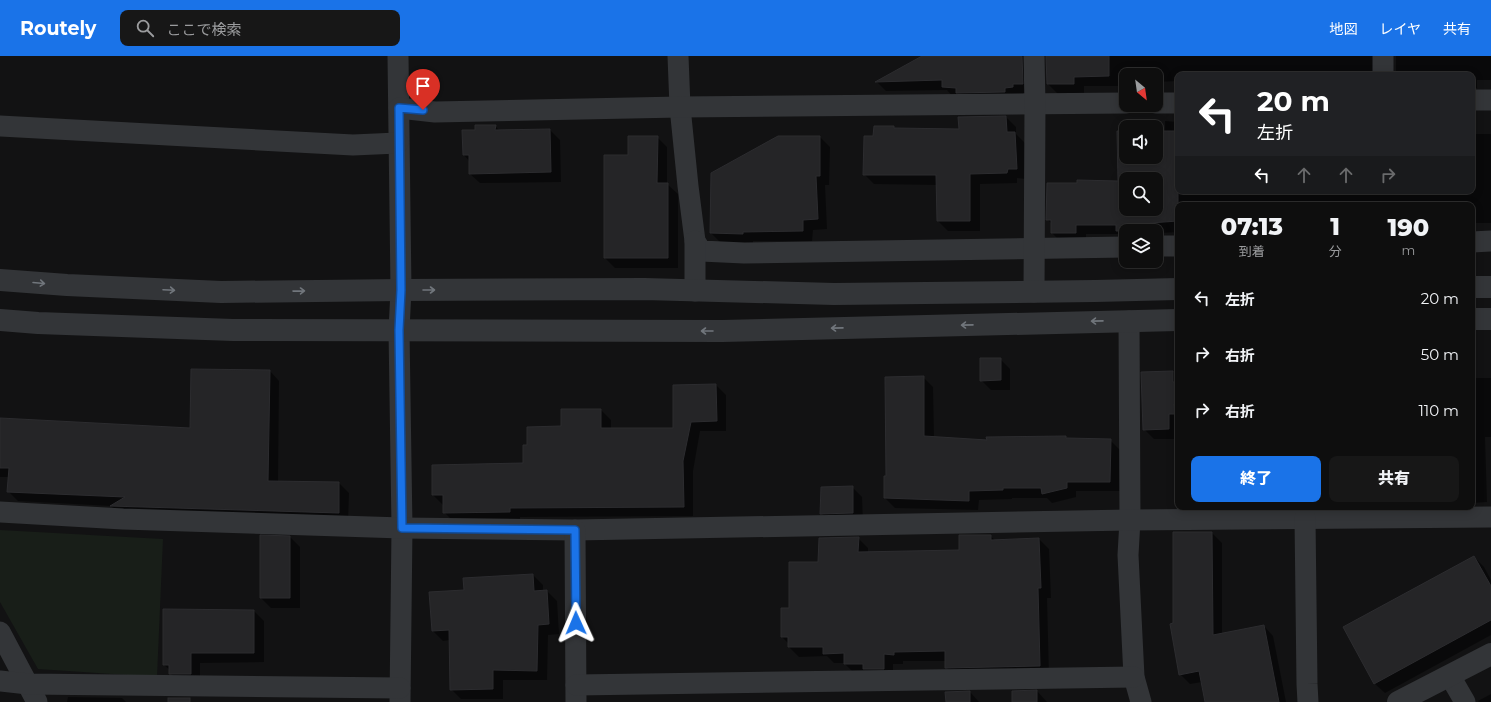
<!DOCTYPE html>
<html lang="ja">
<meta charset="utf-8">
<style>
body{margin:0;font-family:Montserrat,"Noto Sans JP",sans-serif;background:#171717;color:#f1f3f6;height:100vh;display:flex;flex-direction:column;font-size:15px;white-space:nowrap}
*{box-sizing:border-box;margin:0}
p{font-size:13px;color:#9b9c9e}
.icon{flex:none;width:22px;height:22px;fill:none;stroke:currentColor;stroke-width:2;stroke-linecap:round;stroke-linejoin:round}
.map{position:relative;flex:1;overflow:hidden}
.panel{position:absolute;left:1175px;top:146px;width:300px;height:308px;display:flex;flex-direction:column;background:#0e0e0e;border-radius:8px;box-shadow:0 2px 10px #0003,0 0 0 1px #2e2e2e}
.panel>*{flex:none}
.hud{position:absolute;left:1175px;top:16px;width:300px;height:122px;border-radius:8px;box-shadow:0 2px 10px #0003,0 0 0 1px #2e2e2e;background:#202124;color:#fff;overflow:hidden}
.needle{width:26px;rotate:151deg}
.tools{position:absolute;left:1119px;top:12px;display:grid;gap:8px}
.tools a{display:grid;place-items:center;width:44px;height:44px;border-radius:8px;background:#0e0e0e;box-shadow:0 2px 10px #0003,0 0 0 1px #2e2e2e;font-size:20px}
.pin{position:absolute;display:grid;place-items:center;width:34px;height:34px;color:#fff;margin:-41px -17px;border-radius:50% 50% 50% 0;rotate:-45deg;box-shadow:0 0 4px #0007}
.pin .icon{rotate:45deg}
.me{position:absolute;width:44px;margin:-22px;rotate:359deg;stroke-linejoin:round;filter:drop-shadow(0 0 3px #0008)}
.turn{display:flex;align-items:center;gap:14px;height:84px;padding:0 16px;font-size:18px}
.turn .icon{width:52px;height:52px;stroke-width:2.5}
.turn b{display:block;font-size:28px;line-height:34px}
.lanes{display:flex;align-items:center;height:38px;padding:0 16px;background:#0003;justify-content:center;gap:20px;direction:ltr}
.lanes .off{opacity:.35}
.eta{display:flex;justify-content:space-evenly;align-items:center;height:68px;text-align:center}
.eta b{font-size:24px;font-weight:800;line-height:28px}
.primary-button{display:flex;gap:8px;margin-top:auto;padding:8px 16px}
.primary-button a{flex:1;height:46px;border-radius:8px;background:#1a73e8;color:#fff;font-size:16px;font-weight:800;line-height:46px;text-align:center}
.primary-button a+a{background:#171717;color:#f1f3f6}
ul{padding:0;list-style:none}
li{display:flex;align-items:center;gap:12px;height:56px;padding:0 16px}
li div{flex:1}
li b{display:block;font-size:15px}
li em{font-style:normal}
header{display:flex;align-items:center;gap:24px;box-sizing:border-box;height:56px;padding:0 20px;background:#1a73e8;color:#fff}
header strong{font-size:19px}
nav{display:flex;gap:22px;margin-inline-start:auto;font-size:14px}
.search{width:280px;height:36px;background:#171717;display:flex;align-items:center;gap:10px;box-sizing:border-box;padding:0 14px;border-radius:8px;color:#9b9c9e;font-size:15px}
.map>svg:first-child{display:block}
</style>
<header>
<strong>Routely</strong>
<div class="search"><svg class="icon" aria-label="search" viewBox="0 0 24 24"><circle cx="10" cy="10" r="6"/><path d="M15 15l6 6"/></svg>ここで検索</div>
<nav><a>地図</a><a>レイヤ</a><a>共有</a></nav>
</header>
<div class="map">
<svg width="1491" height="646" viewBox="0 0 1491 646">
<rect width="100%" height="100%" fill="#121213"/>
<path fill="#181e18" d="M0 474 163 483 157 621 38 613 0 546Z"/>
<g fill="#0007" fill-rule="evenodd">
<path d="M924 0H1037L1032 37H1023V41H953L947 34 886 35 877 26Z"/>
<path d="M1047 0H1386L1381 19H1178V25L1156 26V19H1126V27H1118V30H1084V38H1058L1048 28Z"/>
<path d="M1396 0H1491V24H1477V32H1472V19H1400L1396 15Z"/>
<path d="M1006 61 1016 71V78L1025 87 1026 123 1017 122V127L980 128V175H948L938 165 937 129 874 128 864 118 874 81 893 71 896 73 960 74Z"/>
<path d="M1165 65 1178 66V135H1472V78H1491V167H1472V149H1178V176L1160 177 1159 187H1156V175H1126V186L1118 178H1086V187H1062L1052 177V168L1047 163 1119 126 1126 76V101H1156V76H1165ZM1126 123H1156V153H1126Z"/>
<path d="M495 70 500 75 550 74 560 84 561 126 480 127 470 118V106L464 99 463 75H476Z"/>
<path d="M657 81 667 91V128L678 138V212H615L605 202 629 100Z"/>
<path d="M820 81 830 91 829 129H825L827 173 813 174 812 185H753V187H721L711 177Z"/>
<path d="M1000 303 1010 313V334H991L981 324Z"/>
<path d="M270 315 279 325 278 426 339 427 349 437 348 467 121 460 111 450 18 445 8 435 9 421H0V363L191 373Z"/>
<path d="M1173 316 1178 321V383H1154L1144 373Z"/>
<path d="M923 321 933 331 934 382 988 385 1066 381 1068 383 1110 384 1120 394V435H1076V441L1052 447 1047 442H1012V443L979 444 978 454 895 452 885 442 887 421Z"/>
<path d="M1472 322H1491V381H1485L1487 446 1472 447Z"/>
<path d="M716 329 726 339V375H700L693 415V460L520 461V466H454L444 456 443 449 433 439 524 408 528 390 562 371 601 354 611 364V373H674Z"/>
<path d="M852 431 862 441 863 467H831L821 457Z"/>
<path d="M1215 451H1267V455L1221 457Z"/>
<path d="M1212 477 1222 487V578L1264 570 1273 580 1286 646H1206L1202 626 1190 628 1180 618 1174 568Z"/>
<path d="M990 480 996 485 1039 483 1049 493 1051 542H1047L1049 620 956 621 946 611V605H903V608H893V622L855 618 844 607H834L827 600 799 601 789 591V588L782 581 790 553 819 507 858 482 868 492V496L960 495Z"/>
<path d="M290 481 300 491V552H271L261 542Z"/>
<path d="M1474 501 1484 511 1491 524V579L1385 637 1375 628 1344 571Z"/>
<path d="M533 519 543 529V535H547L557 545 559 578 548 579 547 624H503V643H461L451 633 450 584 443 585 433 575 431 537 465 535Z"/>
<path d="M164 554 254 555 264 565V606L200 607V627H180L170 617V614L164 609Z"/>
<path d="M1037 635 1047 646H1013V636Z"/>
<path d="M970 636 979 646H946Z"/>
<path d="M1491 638V646H1479L1478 645Z"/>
<path d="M68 641 122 642 126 646H67Z"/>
</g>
<g fill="#252527" stroke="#2c2c2f" fill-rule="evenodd">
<path d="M922 0H1022L1023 28H1013V31L1005 32V36L956 37V32L942 31V24L875 26Z"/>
<path d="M1046 0H1109V20L1074 21V28H1047Z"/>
<path d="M1006 60 1007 76H1015L1017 113H1008L1007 117 970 118V165H937L936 119H863L864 80H873L874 70H894V72L959 73 958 61Z"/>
<path d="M475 69H496L495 74 550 73 551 116 469 118V99H463L462 74H475Z"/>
<path d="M1117 75H1126V101H1156V75H1178V165L1150 167V175H1116V169H1076V177H1051V164H1046L1047 127H1077V124L1118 125ZM1126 123H1156V153H1126Z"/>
<path d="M628 80H658L657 127H668V202H604V99H628Z"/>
<path d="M778 80H820V120H816L818 163 803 164V175L743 176V178L710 177 711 117Z"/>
<path d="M980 302H1001V324L980 325Z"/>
<path d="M191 313 270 314 268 425 339 426V457L110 450 125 441 7 436 9 412H0V362L190 372Z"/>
<path d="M1173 315V326H1177V348H1174L1175 358H1169V373L1143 374 1141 316Z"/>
<path d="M924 320V380L987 384 986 381 1066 380V382L1111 383 1110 426H1067V432L1042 438 1041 432H1003V434L969 435V445L884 442V420H886L885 321Z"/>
<path d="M716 328 717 365 691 366 683 405 684 451 510 452V456L443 457V439H432V409L523 407V389H527V371L561 370V353H601V372H673V329Z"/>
<path d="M853 430V457L820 458 821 431Z"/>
<path d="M1173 476H1212L1213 579 1264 569 1279 646H1205L1199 615 1179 619 1170 568 1173 567Z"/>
<path d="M260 479 290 480V542H260Z"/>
<path d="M959 479H991V484L1039 482 1041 532H1038L1040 610 945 612V595L894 596V599L884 598V613H863V608H844V597L823 598V591H788V581H781V552H789V506H818L819 482 859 481 858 496 959 494Z"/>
<path d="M1474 500 1491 530V564L1374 628 1343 571Z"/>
<path d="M533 518 534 535 547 534 549 568 538 569 537 615 493 614V633L450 634 449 574 432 575 429 536 464 534 463 522Z"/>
<path d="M163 553 254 554V597H191V618H169V609H163Z"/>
<path d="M1037 634V646H1012V635Z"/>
<path d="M970 635V646H946L945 636Z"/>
<rect x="168" y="642" width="22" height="4"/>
</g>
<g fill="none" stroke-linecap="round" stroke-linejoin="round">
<g stroke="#333538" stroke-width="21">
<path d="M398 0 401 234 399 274 402 472 400 646"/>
<path d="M678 0 680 51 688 130 695 185 701 195 744 197 1126 191"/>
<path d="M1383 0V19"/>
<path d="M1472 44H1491"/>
<path d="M1156 47H1178"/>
<path d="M399 52 435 56 680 51 1126 47"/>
<path d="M0 70 353 89 398 87"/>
<path d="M695 185V235"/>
<path d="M1472 186 1491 185"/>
<path d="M1156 190H1178"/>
<path d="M1034 236 1035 48 1034 0"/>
<path d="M1129 265 1130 464 1128 499 1134 621 1141 646"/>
<path d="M0 456 123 463 402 472 575 474 1130 464 1491 461"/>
<path d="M1305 462 1307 628 1308 646"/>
<path d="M575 474 576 646"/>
<path d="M0 576 37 646"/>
<path d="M1450 620 1465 646"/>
<path d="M0 625 28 628 400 632"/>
<path d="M576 629 1134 621"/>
</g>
<g stroke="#333538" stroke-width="22">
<path d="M0 224 67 229 221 236 401 234 644 233 834 238 1095 235 1178 233"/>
<path d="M1472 231H1491"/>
<path d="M1472 263H1491"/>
<path d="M0 264 38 267 233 274 722 275 1178 264"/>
<path d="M1398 646 1491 598"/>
</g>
</g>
<defs><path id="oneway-shaft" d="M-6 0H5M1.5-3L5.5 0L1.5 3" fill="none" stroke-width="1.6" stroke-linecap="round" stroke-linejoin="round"/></defs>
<g stroke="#71767c">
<use href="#oneway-shaft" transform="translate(39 227) rotate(5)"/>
<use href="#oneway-shaft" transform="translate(169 234) rotate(3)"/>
<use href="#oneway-shaft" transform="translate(429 234)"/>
<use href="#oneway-shaft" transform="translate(299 235) rotate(-1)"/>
<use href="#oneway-shaft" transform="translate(1097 265) rotate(179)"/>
<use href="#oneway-shaft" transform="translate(967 269) rotate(179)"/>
<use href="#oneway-shaft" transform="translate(837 272) rotate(179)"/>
<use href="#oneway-shaft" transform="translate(707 275) rotate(-180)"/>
</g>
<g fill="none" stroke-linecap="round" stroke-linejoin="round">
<g stroke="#114b97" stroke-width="10">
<path id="route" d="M423 54 399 52 401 234 399 274 402 472 575 474 576 567"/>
</g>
<use href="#route" stroke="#1a73e8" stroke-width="7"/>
</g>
</svg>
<div class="tools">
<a><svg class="needle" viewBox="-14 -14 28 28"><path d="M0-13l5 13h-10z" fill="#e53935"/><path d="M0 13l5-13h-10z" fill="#9b9c9e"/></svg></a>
<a><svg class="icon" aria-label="sound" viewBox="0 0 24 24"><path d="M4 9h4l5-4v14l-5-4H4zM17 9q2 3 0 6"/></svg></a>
<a><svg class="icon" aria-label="search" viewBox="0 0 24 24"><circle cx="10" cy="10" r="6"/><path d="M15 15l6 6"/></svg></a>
<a><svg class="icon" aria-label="layers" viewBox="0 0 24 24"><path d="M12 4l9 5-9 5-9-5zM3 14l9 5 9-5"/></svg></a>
</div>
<div class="pin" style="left:423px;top:54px;background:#d93025"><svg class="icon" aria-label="arrive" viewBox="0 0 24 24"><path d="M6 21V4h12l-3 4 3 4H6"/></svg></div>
<svg class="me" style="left:576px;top:567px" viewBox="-20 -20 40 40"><path d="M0-17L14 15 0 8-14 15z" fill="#1a73e8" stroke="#fff" stroke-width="4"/></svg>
<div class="hud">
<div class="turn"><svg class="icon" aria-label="left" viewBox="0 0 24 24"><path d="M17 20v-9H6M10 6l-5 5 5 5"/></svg><div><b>20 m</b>左折</div></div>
<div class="lanes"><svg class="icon" aria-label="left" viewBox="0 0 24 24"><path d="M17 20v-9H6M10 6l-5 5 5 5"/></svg><svg class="icon off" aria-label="ahead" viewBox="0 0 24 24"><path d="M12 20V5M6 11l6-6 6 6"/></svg><svg class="icon off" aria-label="ahead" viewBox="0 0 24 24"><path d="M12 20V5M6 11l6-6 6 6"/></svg><svg class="icon off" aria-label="right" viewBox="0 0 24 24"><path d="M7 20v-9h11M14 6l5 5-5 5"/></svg></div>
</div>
<section class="panel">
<div class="eta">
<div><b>07:13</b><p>到着</p></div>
<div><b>1</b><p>分</p></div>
<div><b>190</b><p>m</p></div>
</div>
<ul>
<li><svg class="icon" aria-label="left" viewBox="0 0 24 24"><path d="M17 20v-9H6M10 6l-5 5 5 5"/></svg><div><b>左折</b></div><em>20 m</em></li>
<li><svg class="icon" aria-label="right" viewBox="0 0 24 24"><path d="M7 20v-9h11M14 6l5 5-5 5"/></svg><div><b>右折</b></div><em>50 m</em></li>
<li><svg class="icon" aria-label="right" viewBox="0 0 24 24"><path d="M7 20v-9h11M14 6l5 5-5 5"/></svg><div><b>右折</b></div><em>110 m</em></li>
</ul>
<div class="primary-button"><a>終了</a><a>共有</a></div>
</section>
</div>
